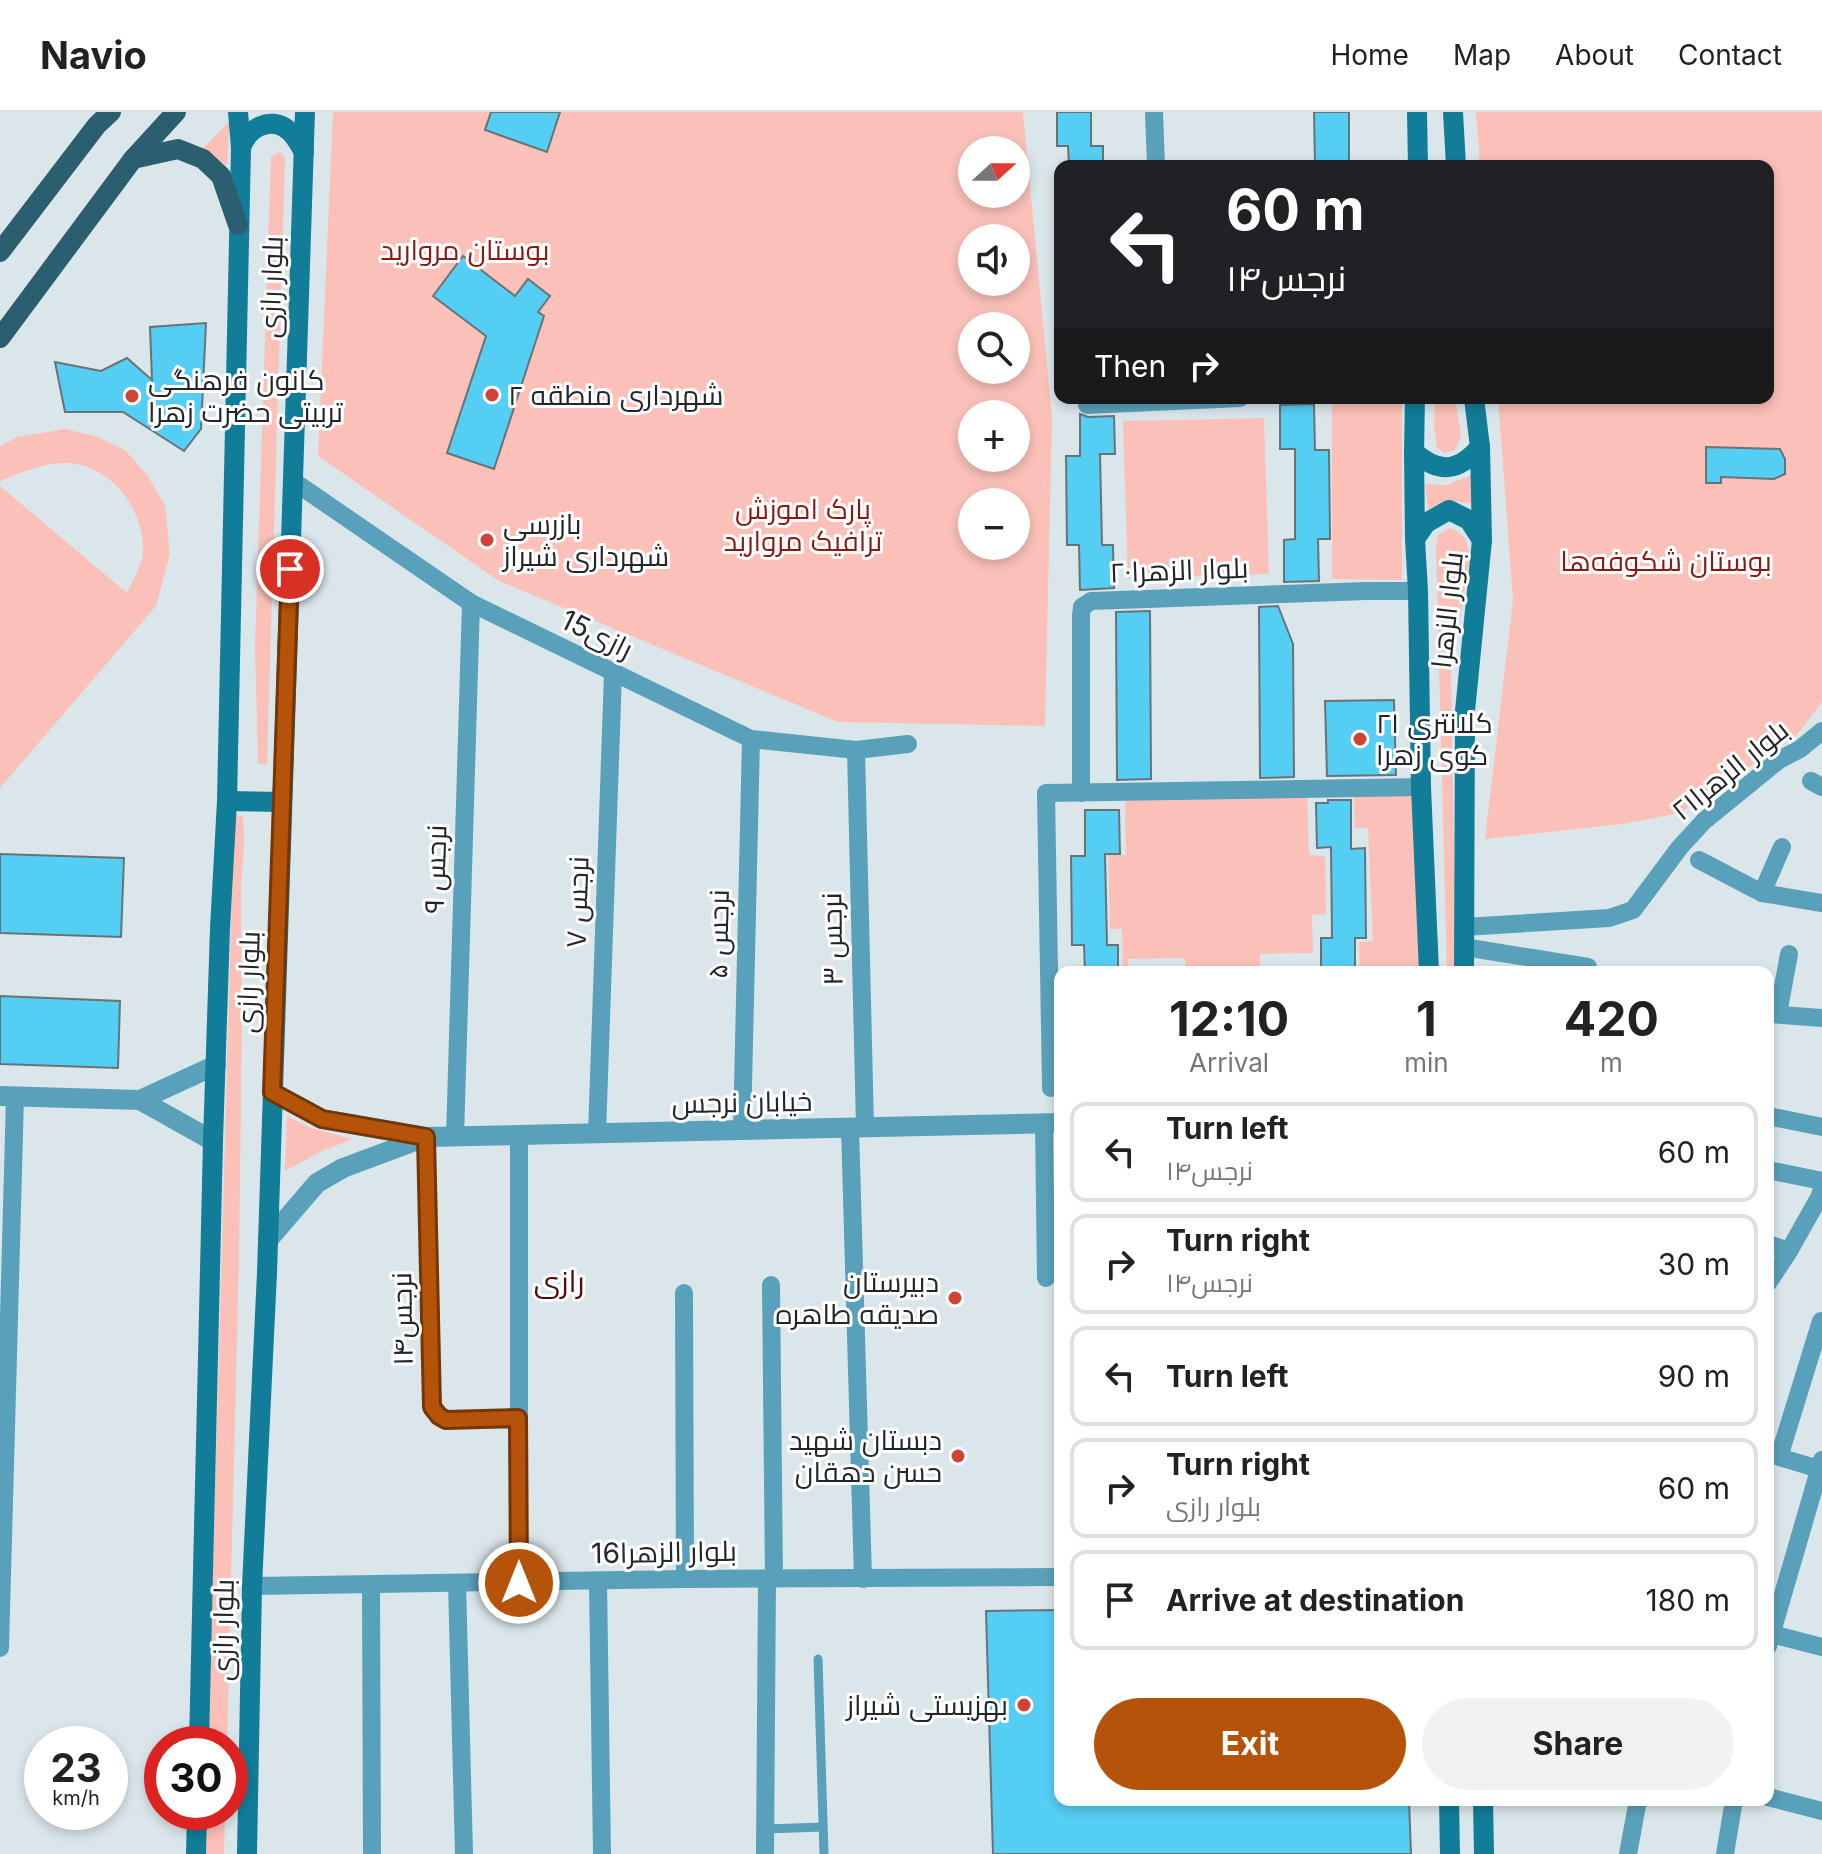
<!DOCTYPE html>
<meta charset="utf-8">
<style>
body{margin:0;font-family:Inter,Cairo,sans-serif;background:#f2f2f2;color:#222;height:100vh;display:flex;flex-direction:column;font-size:30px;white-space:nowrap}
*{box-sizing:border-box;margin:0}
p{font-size:26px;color:#767676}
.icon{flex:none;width:44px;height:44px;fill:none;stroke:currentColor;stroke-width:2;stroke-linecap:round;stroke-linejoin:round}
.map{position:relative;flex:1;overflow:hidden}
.sheet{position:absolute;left:1054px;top:854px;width:720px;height:840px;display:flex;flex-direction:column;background:#fff;border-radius:16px;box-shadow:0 4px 12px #0003}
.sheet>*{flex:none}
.top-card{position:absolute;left:1054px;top:48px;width:720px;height:244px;border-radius:16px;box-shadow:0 4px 12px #0003;background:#202124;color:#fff;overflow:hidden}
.needle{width:52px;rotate:69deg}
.controls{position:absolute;left:958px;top:24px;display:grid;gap:16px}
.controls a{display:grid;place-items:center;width:72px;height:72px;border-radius:50%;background:#fff;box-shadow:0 4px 12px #0003;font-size:40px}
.speed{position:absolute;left:24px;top:1614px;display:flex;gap:16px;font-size:40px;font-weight:700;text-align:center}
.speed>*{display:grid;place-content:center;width:104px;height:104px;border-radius:50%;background:#fff;box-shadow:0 4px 12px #0003;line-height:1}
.speed small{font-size:20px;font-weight:400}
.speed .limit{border:12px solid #d22;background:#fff;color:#111}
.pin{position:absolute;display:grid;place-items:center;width:68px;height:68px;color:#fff;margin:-34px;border:4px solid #fff;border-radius:50%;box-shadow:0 2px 8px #0007}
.me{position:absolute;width:88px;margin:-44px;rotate:0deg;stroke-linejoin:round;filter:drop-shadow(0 0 6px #0008)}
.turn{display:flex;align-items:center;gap:28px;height:168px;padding:0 40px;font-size:36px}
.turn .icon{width:104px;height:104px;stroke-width:2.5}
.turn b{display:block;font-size:56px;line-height:68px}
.then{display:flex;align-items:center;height:76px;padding:0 40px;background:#0003;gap:16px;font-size:30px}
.eta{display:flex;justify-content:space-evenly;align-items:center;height:136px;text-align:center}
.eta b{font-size:48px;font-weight:700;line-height:56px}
.button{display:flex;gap:16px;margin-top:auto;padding:16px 40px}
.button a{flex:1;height:92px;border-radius:48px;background:#b45309;color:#fff;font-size:32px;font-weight:700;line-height:92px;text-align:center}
.button a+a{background:#f2f2f2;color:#222}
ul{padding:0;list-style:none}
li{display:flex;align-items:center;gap:24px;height:100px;margin:0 16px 12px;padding:0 24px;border:4px solid #e0e0e0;border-radius:16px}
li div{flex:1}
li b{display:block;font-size:30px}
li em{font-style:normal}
header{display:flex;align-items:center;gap:48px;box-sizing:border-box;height:112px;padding:0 40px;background:#fff;border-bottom:2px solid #e0e0e0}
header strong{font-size:38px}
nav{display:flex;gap:44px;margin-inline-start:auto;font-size:28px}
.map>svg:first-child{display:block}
</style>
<header>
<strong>Navio</strong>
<nav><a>Home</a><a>Map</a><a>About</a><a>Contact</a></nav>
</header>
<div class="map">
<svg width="1822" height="1742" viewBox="0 0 1822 1742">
<rect width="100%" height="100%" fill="#dbe6eb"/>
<g fill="#fbc1b8" fill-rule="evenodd">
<path d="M333 0H1023L1052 305 1045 614 838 610 499 469 318 344ZM972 38H1016V82H972ZM972 126H1016V170H972ZM972 214H1016V258H972ZM972 302H1016V346H972ZM972 390H1016V434H972Z"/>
<path d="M1476 0H1822V590L1797 623 1680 701 1622 712 1485 727 1513 488 1498 286H1768V54H1480Z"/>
<path d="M230 9 227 54 201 38Z"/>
<path d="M280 40 285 46 267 653 258 651 255 535 271 44Z"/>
<path d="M1435 286H1455L1461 324 1455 338 1444 341 1437 335 1434 314Z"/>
<path d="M1332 287H1402V468L1332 467Z"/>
<path d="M1264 306 1269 462 1128 466 1123 309Z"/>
<path d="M65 317 95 324 125 338 147 363 165 393 170 442 156 494 0 676V374L127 481C132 470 142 453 143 441 145 398 111 352 66 351 45 350 19 361 0 369V335L17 325Z"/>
<path d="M1474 362 1475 392 1451 389 1428 397 1425 372 1447 373Z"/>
<path d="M1449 416 1457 419 1466 427 1470 446 1451 560 1456 860H1447L1436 436 1438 423Z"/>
<path d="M1414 681 1423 860H1360L1359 830 1373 829 1368 716H1355L1354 684Z"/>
<path d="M1307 683 1309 743 1325 744 1326 802 1312 803 1313 841 1260 842V860H1186L1185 846 1128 847V860H1123L1122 817H1110L1108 743H1126L1125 686Z"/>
<path d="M234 702 243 705 244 729 241 776 242 904 239 1146 227 1632H208Z"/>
<path d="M287 1004 311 1016 353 1027 322 1039 285 1059Z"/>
<path d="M206 1700H225L224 1742H205Z"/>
</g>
<g fill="#55cef3" stroke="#697377" stroke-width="2">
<path d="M491 0H560L547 40 485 18Z"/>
<path d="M1057 0H1091V34H1103V54H1069L1068 34H1057Z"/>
<path d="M1314 0H1349V54H1315Z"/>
<path d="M463 144 515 184 528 167 550 184 538 200 544 204 494 357 447 341 486 224 433 184Z"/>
<path d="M206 211 201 317 184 339 123 300H65L55 250 101 259 127 246 152 268 150 215Z"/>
<path d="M1314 292 1315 338H1329L1330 427H1318L1319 469 1284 470V428L1295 427V337H1280V293Z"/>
<path d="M1080 302 1088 305 1114 304 1115 342H1100L1102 433H1113L1114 476 1080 478 1079 433H1067L1066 344H1080Z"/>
<path d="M1706 335 1780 337 1785 347V362L1774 367 1721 365V371H1706Z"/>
<path d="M1278 494 1293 532 1294 665 1260 666 1259 495Z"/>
<path d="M1150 499 1151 667 1117 668 1116 500Z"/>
<path d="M1394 588 1396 663 1327 664 1325 589Z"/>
<path d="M1328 688H1351V737L1365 736 1366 826H1355V860H1321V826H1332L1331 735 1317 736 1316 691H1328Z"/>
<path d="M1085 698H1119L1120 742H1105L1107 833H1118V860H1085L1084 833H1072L1071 744H1085Z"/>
<path d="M0 742 124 746 121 825 0 821Z"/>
<path d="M0 884 120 889 118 956 0 952Z"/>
<path d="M1060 1498V1688H1409L1411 1742H993L986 1499Z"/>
</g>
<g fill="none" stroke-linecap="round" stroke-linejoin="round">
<g stroke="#59a1ba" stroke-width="9">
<path d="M818 1547 824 1742"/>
<path d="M765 1717 823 1715"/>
</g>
<g stroke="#59a1ba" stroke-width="18">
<path d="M1154 0 1156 54"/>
<path d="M1087 286V293L1240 286"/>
<path d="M293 369 471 491 751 627 856 638 908 632"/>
<path d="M856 638 865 1015"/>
<path d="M1811 669 1822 675"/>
<path d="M1081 681V503L1082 495 1091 489 1366 479H1418"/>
<path d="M1699 748 1762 781 1822 791"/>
<path d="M1762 781 1782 735"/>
<path d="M1464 815 1609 806 1633 798 1680 735 1704 709 1779 648 1800 637 1822 619"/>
<path d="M1464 835 1588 855"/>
<path d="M1769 902 1822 906"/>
<path d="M1778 902 1789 842"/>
<path d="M1051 976 1046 681 1421 675"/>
<path d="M1768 1004 1822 1015"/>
<path d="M1044 1011 1046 1166"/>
<path d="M850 1015 863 1467"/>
<path d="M742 1018 751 627"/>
<path d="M597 1022 613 561"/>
<path d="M426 1025 432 1295 439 1304 446 1308 518 1306"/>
<path d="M455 1025 471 491"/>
<path d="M1768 1058 1822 1069"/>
<path d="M1768 1132 1789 1139"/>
<path d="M1768 1171 1789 1139 1820 1084 1822 1076"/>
<path d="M771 1173 774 1467"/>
<path d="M684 1181 685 1467"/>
<path d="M1819 1357 1779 1345 1821 1209"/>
<path d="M598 1470 602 1742"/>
<path d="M457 1471 464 1742"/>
<path d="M519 1471V1023"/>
<path d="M371 1473 372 1742"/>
<path d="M252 1474 685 1467 1060 1465"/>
<path d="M1768 1521 1822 1535"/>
<path d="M1768 1534 1822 1348"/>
<path d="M0 1536 15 985"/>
<path d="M1768 1685 1822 1699"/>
<path d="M765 1742 767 1467"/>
<path d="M1628 1742 1638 1688"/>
<path d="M1725 1742 1734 1688"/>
</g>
<g stroke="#59a1ba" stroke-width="20">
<path d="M272 980 322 1007 426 1025 1060 1011"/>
<path d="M0 984 140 988 216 953"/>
<path d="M140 988 213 1029"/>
<path d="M268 1128 317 1071 343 1056 426 1025"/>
</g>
<g stroke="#117d99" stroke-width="20">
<path d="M1417 0 1418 54"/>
<path d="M1453 0 1456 54"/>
<path d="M241 36C247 17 270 3 288 18 295 23 299 32 304 40"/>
<path d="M1415 286 1414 340 1415 427 1418 479 1421 675 1429 860"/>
<path d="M1414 340C1439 362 1458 360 1480 335"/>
<path d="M1415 427 1426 411 1449 398 1469 408 1482 428"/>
<path d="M227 689 282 690"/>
<path d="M1464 860 1465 599 1482 428 1480 335 1474 286"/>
<path d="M199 1632 213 1029 220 816 227 689 241 36 238 0"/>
<path d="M1449 1688 1450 1742"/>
<path d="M1483 1688 1484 1742"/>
<path d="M196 1742 197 1700"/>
<path d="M247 1742 252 1474 267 1161 305 0"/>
</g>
<g stroke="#2b5e6f" stroke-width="20">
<path d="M133 47 178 37 203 47 221 64 238 113"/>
<path d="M0 140 97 13 111 0"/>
<path d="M0 226 133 47 176 0"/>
</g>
</g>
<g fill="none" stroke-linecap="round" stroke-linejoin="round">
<g stroke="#753606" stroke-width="20">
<path id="route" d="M290 457 272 980 322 1007 426 1025 432 1295 439 1304 446 1308 518 1306 519 1471"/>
</g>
<use href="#route" stroke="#b45309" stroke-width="14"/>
</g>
<g fill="#d14336" stroke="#fff" stroke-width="3">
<circle cx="492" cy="283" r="8"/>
<circle cx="132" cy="284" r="8"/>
<circle cx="487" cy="428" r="8"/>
<circle cx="1360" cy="627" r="8"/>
<circle cx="955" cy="1186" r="8"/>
<circle cx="958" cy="1344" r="8"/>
<circle cx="1024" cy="1593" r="8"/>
</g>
<g text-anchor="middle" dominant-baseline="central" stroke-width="6" stroke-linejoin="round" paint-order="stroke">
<g font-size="28" fill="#891911" stroke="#fff">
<text x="465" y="138">بوستان مروارید</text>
<text x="803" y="397">پارک اموزش<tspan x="803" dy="32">ترافیک مروارید</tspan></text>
<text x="1666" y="449">بوستان شکوفه‌ها</text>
</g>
<g font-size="28" fill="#222628" stroke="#fff">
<text transform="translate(271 175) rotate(-88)">بلوار رازی</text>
<text transform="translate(1179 458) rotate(-2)">بلوار الزهرا۲۰</text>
<text transform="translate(1447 498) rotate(-84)">بلوار الزهرا</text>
<text transform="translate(597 522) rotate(26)">15رازی</text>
<text transform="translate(1730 658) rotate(-39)">بلوار الزهرا۲۱</text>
<text transform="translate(435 757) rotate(-88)">نرجس ۹</text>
<text transform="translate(577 790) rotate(-88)">نرجس ۷</text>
<text transform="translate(718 822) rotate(-89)">نرجس ۵</text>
<text transform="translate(832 827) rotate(-91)">نرجس ۳</text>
<text transform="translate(248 870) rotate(-88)">بلوار رازی</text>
<text transform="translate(742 990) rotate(-1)">خیابان نرجس</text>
<text transform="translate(402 1207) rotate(-91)">نرجس۱۴</text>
<text transform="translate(664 1440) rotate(-1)">16بلوار الزهرا</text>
<text transform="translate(223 1518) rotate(-89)">بلوار رازی</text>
</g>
<g font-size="28" fill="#222628" stroke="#fff" text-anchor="start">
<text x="148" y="268">کانون فرهنگی<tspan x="148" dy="32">تربیتی حضرت زهرا</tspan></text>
<text x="508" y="283">شهرداری منطقه ۲</text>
<text x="503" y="412">بازرسی<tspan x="503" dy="32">شهرداری شیراز</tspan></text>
<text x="1376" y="611">کلانتری ۲۱<tspan x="1376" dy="32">کوی زهرا</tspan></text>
<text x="939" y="1170" text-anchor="end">دبیرستان<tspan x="939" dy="32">صدیقه طاهره</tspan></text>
<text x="942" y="1328" text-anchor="end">دبستان شهید<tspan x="942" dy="32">حسن دهقان</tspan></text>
<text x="1008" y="1593" text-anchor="end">بهزیستی شیراز</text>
</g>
<g font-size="30" fill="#4f0b07" stroke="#fff">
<text x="559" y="1169">رازی</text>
</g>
</g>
</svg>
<div class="controls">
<a><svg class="needle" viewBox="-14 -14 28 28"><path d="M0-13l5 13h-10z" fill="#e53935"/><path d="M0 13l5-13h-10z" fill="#767676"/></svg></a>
<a><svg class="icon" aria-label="sound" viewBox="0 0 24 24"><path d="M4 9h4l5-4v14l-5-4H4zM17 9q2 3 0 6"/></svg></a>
<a><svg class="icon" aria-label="search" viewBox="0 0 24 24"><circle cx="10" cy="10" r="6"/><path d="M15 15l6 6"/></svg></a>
<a>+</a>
<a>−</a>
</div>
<div class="speed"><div>23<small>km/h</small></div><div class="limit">30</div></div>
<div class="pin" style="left:290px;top:457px;background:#d93025"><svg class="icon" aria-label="arrive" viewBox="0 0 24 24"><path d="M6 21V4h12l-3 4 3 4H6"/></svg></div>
<svg class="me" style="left:519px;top:1471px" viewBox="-20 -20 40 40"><circle r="17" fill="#b45309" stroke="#fff" stroke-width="3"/><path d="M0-11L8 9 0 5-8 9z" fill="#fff"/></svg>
<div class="top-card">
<div class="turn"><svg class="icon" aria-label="left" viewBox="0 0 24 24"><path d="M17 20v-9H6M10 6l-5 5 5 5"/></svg><div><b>60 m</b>نرجس۱۴</div></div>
<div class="then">Then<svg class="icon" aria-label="right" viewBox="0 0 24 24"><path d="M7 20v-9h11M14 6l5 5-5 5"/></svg></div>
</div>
<section class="sheet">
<div class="eta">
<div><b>12:10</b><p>Arrival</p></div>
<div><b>1</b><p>min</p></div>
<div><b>420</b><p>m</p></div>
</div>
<ul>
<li><svg class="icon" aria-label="left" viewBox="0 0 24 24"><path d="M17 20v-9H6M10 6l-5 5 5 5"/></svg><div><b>Turn left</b><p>نرجس۱۴</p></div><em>60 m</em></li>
<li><svg class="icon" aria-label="right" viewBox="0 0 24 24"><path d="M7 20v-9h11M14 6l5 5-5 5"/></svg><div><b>Turn right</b><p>نرجس۱۴</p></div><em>30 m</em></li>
<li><svg class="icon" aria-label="left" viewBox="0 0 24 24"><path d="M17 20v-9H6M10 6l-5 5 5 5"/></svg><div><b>Turn left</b></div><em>90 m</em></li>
<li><svg class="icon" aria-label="right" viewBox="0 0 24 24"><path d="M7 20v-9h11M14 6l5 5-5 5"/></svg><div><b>Turn right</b><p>بلوار رازی</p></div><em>60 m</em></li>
<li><svg class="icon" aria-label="arrive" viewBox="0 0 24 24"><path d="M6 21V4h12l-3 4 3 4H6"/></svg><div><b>Arrive at destination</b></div><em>180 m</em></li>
</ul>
<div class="button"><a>Exit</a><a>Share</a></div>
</section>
</div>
